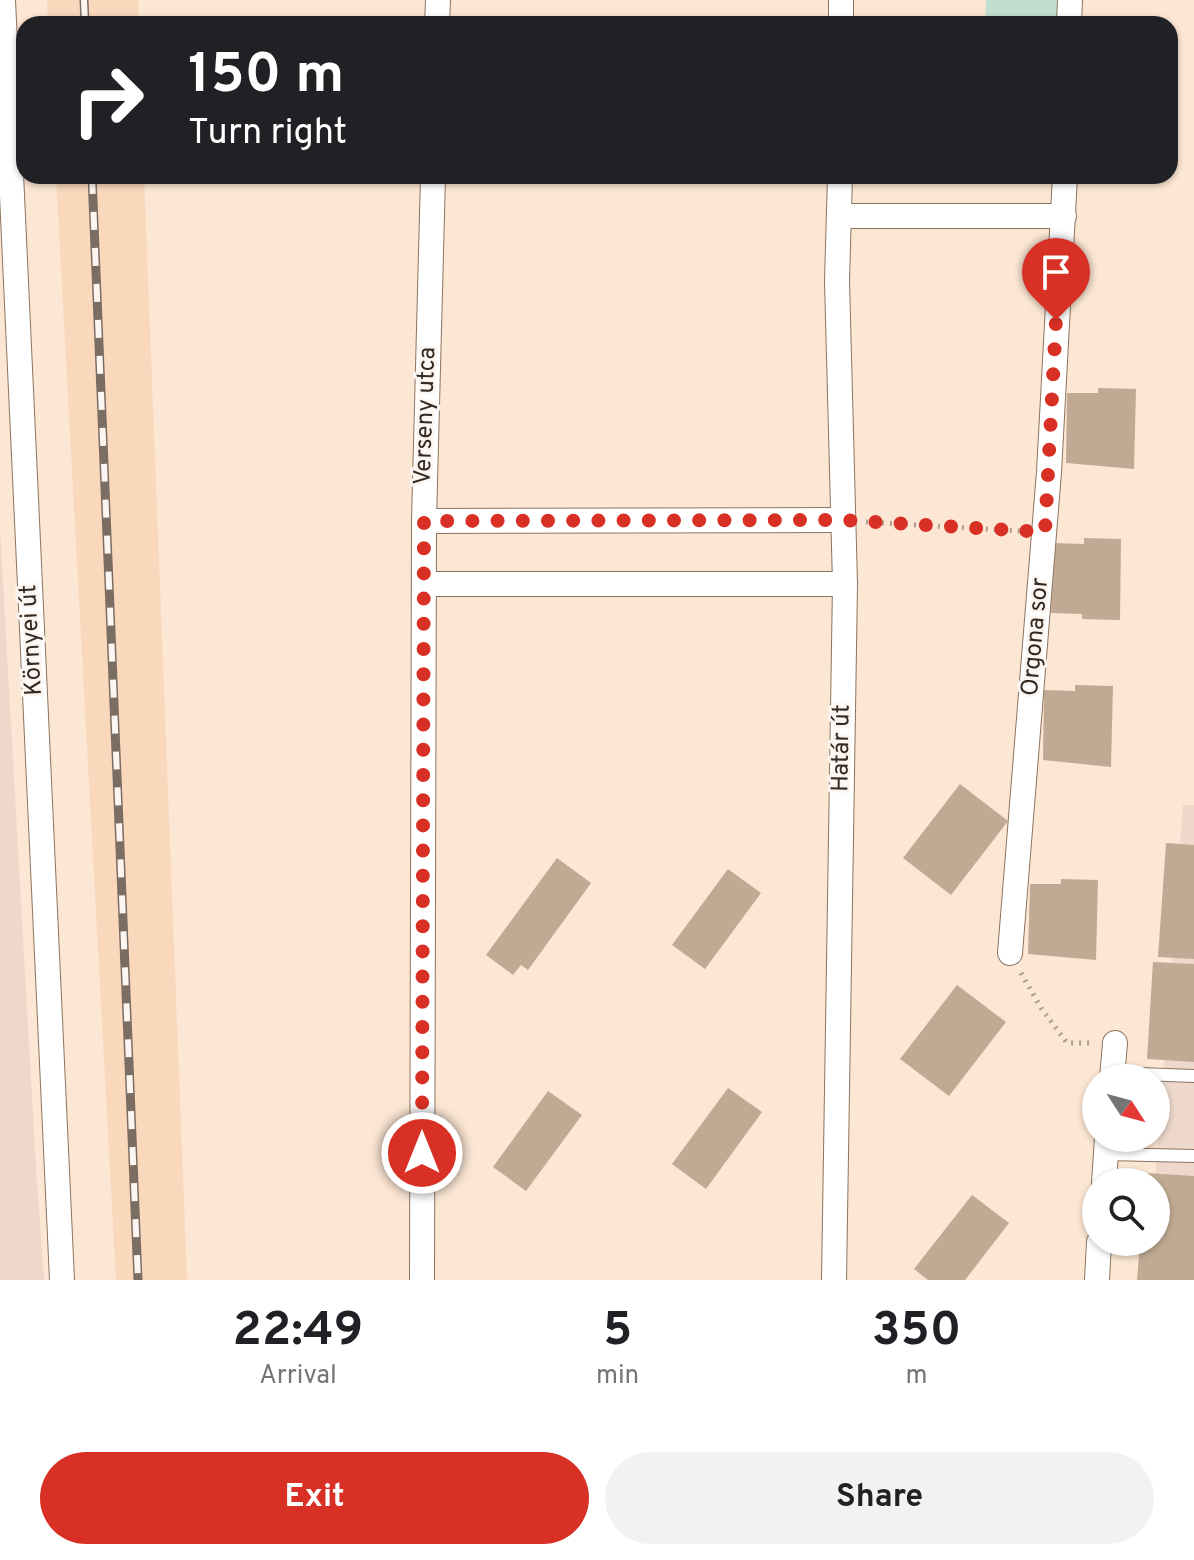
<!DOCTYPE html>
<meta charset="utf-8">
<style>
body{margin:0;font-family:Overpass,sans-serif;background:#f2f2f2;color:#202124;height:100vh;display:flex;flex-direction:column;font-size:30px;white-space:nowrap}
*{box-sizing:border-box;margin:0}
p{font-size:26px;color:#757577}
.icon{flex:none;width:44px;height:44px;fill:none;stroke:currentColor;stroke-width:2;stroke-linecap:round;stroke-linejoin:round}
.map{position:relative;height:1280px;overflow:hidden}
.sheet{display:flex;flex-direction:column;background:#fff;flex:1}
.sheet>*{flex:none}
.guide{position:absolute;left:16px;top:16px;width:1162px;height:168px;border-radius:24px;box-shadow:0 2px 6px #0004;background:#202124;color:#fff;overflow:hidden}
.needle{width:52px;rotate:126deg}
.controls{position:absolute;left:1082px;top:1064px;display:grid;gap:16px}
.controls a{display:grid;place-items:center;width:88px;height:88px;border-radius:50%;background:#fff;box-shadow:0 2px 6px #0004;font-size:40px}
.pin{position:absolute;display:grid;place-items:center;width:68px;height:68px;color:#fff;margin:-82px -34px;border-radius:50% 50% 50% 0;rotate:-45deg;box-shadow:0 0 8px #0007}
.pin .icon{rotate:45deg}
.me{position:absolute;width:88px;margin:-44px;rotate:0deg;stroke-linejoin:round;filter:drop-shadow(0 0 6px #0008)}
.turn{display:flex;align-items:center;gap:28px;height:168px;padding:0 40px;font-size:36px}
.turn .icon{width:104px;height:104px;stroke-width:2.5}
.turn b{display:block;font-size:56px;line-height:68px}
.eta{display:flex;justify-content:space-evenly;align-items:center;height:136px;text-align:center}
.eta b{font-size:48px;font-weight:700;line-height:56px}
.primary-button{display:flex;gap:16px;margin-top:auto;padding:16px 40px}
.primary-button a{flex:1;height:92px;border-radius:48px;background:#d93025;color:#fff;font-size:32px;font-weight:700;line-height:92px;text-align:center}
.primary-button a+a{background:#f2f2f2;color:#202124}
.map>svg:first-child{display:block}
</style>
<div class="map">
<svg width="1194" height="1280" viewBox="0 0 1194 1280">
<rect width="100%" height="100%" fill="#fce6d4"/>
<g fill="#edd8cb">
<path d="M0 529 36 1169 44 1280H0Z"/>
<path d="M1183 805H1194V1280H1148L1156 1242 1155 1182Z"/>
</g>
<g fill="#f9d8bc">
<path d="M47 0H138L139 24H48Z"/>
<path d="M56 176H144L187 1280H116Z"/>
</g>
<path fill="#c1dfcf" d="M986 0H1061L1060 24H985Z"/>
<g fill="#c1aa94">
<path d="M1098 388 1136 389 1134 469 1066 463 1067 393H1098Z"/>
<path d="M1084 538 1121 539 1120 620 1082 619V614L1051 613 1053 543 1084 544Z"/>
<path d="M1075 685 1113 686 1111 767 1043 760 1044 690 1075 691Z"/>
<path d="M960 784 1008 821 951 895 903 858Z"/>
<path d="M1166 843 1194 845V959L1158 957Z"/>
<path d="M557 858 591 883 528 970 521 965 513 975 486 955Z"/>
<path d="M728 869 761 893 705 969 672 945Z"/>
<path d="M1061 879 1098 880 1096 960 1028 954 1030 884H1061Z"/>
<path d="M1153 962 1194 964V1062L1147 1059Z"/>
<path d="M957 985 1006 1022 949 1096 900 1059Z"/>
<path d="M728 1088 762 1112 706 1189 672 1164Z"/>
<path d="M548 1091 582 1115 526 1191 493 1167Z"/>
<path d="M1145 1173 1194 1176V1280H1137L1140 1242H1156V1182H1144Z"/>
<path d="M972 1195 1009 1223 965 1280H928L914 1269Z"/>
</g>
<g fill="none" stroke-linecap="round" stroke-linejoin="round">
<g stroke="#8c745f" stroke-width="14">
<g id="service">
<path d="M1113 1073 1194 1076"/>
<path d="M1106 1154 1194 1156"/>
</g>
</g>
<g stroke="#8c745f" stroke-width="26">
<g id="minor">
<path d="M3 0 62 1280"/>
<path d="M437 24 438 0"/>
<path d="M841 24V0"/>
<path d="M1069 24 1070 0"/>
<path d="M840 216H1064"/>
<path d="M424 521 842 520"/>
<path d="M424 584H845"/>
<path d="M1010 953 1049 472 1065 176"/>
<path d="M1112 1078 1115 1043"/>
<path d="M1104 1182 1107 1138"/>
<path d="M422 1280 424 521 433 176"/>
<path d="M834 1280 845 584 837 281 840 176"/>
<path d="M1097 1280 1099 1242"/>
</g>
</g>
<g stroke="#af9d8f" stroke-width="5" stroke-dasharray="2 6" stroke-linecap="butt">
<path d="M866 522 1020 531"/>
<path d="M1021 973 1041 1008 1067 1043H1090"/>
</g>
<use href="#service" stroke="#fff" stroke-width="12"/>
<use href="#minor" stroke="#fff" stroke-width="24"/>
<g stroke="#7c6d62" stroke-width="9">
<g id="rail">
<path d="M84 0 85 24"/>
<path d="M92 176 138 1280"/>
</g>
</g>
<use href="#rail" stroke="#fcf6f2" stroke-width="6" stroke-dasharray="18" stroke-linecap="butt"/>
</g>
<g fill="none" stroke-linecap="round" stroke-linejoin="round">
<path stroke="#d93025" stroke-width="14" stroke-dasharray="0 25.2" d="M422 1153 424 521 842 520 1045 532 1056 320"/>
</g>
<g text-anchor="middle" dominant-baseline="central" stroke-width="6" stroke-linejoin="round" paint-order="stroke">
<g font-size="24" fill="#342921" stroke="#fcf6f2">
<text transform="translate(426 416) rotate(-88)">Verseny utca</text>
<text transform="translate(1036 637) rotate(-85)">Orgona sor</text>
<text transform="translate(32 640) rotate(-93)">Környei út</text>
<text transform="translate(842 748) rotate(-89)">Határ út</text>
</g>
</g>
</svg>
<div class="controls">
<a><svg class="needle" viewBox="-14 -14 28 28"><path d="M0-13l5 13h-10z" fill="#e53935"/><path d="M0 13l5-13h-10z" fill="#757577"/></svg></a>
<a><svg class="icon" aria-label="search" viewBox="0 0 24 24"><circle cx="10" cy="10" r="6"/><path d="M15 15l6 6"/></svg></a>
</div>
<div class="pin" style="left:1056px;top:320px;background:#d93025"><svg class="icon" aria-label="arrive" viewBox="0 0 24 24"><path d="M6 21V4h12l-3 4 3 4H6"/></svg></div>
<svg class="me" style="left:422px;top:1153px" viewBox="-20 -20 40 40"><circle r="17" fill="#d93025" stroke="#fff" stroke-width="3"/><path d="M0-11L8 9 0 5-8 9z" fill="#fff"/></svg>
<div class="guide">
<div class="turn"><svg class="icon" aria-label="right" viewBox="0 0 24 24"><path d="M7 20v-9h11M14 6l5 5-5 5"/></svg><div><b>150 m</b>Turn right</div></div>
</div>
</div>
<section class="sheet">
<div class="eta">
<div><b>22:49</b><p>Arrival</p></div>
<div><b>5</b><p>min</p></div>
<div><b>350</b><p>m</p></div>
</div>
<div class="primary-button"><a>Exit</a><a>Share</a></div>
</section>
